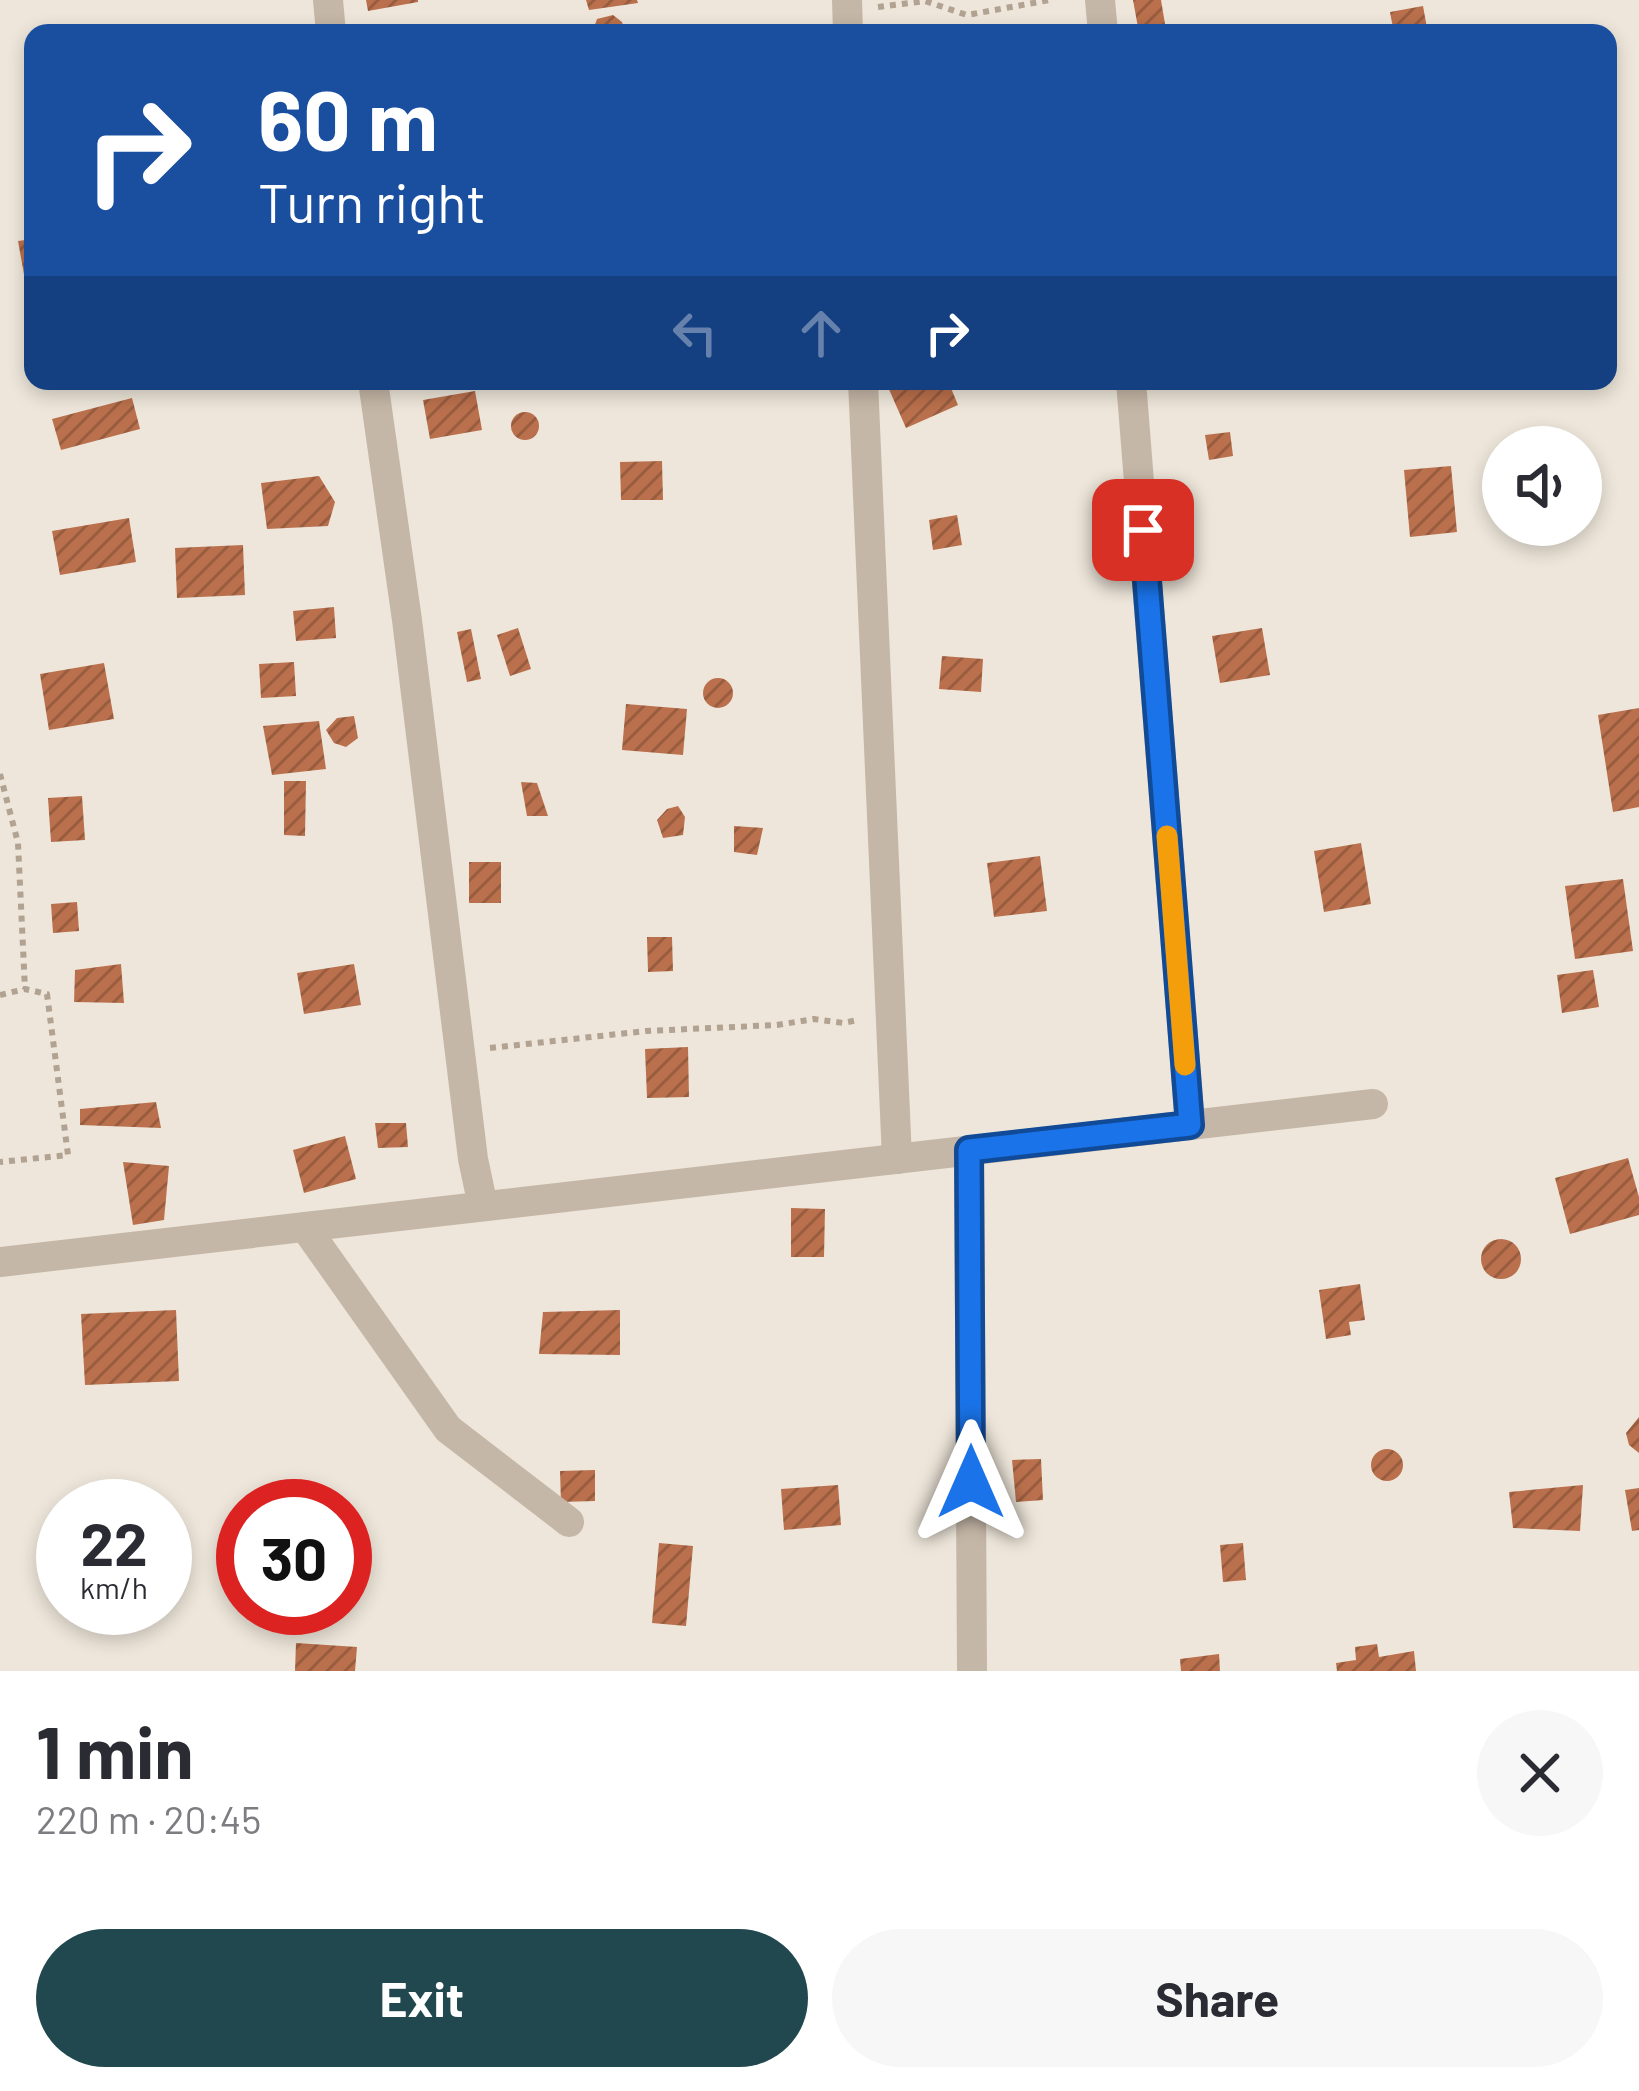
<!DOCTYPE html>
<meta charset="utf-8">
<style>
body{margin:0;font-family:Barlow,sans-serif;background:#f7f7f7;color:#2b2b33;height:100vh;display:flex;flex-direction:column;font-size:45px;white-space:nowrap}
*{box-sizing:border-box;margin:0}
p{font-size:39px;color:#7c7c81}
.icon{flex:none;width:66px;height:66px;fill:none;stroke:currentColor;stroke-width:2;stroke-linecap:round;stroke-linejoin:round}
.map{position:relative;height:1671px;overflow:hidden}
.panel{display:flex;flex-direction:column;background:#fff;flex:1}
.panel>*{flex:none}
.top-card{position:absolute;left:24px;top:24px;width:1593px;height:366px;border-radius:24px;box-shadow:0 6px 18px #0003;background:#1a4fa0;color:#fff;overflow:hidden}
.controls{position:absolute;left:1482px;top:426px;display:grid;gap:24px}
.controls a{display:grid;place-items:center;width:120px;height:120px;border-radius:50%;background:#fff;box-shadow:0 6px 18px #0003;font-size:60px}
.speed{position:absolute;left:36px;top:1479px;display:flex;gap:24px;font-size:60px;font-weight:700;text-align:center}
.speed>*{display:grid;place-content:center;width:156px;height:156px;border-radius:50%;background:#fff;box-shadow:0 6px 18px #0003;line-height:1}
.speed small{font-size:30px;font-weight:400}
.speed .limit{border:18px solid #d22;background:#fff;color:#111}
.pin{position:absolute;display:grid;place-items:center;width:102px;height:102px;color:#fff;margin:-51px;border-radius:24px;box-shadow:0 6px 18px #0006}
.me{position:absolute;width:132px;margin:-66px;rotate:0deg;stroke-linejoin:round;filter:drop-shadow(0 0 9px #0008)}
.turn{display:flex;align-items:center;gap:42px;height:252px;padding:0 36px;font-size:54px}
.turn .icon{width:156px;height:156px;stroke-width:2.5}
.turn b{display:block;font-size:84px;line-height:102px}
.lanes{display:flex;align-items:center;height:114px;padding:0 36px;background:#0003;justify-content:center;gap:60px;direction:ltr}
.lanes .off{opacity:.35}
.round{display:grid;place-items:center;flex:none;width:126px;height:126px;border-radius:63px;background:#f7f7f7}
.head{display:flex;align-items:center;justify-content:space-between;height:204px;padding:0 36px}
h1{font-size:72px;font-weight:700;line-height:90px}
.cta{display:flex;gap:24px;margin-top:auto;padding:24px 36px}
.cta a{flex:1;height:138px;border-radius:72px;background:#21484f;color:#fff;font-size:48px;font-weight:700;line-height:138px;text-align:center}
.cta a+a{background:#f7f7f7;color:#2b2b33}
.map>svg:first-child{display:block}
</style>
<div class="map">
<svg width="1639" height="1671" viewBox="0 0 1639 1671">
<defs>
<pattern id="building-hatch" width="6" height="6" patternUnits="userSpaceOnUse" patternTransform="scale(3)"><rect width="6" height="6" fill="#ba704c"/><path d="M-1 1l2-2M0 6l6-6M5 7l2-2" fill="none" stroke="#985c3f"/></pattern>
</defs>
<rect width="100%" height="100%" fill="#eee6da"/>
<g fill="url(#building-hatch)">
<path d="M366 0H418V2L368 11Z"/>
<path d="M586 0H637L638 3 589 10Z"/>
<path d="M1133 0H1161L1166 30 1139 33Z"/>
<path d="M1423 6 1427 28 1394 33 1390 12Z"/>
<path d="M613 15 622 22 625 33H592L597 19Z"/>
<path d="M885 24 912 27V33H885Z"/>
<path d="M33 239V290L27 291 18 241Z"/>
<path d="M900 381H948L958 405 906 428 888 387Z"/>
<path d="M475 391 482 430 430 439 423 400Z"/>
<path d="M132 398 140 429 61 450 52 419Z"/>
<circle cx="525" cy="426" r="14"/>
<path d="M1230 432 1233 456 1209 460 1205 435Z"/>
<path d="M662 461 663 500H621L620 462Z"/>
<path d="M1451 466 1457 532 1410 537 1404 470Z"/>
<path d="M319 476 335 502 328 526 267 529 261 483Z"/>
<path d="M957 515 962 545 933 550 929 520Z"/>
<path d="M129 518 136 562 60 575 52 531Z"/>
<path d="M243 545 245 595 177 598 175 548Z"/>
<path d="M334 607 336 638 296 641 293 611Z"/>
<path d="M518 628 531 669 510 676 497 635Z"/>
<path d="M1262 628 1270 675 1220 683 1212 636Z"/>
<path d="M471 629 481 679 467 682 457 632Z"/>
<path d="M942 656 983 659 981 692 939 689Z"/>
<path d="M294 662 296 696 261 698 259 664Z"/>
<path d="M104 663 114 719 49 730 40 674Z"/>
<circle cx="718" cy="693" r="15"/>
<path d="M626 704 687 709 683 755 622 750Z"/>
<path d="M1639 708V807L1613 812 1598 715Z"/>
<path d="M354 716 358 738 346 747 334 743 326 730 337 718Z"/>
<path d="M319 721 326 769 272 775 263 726Z"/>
<path d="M284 781H306L305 836 284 835Z"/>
<path d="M521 782 537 783 548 816H527Z"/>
<path d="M82 796 85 840 51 842 48 798Z"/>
<path d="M678 806 685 817 683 835 663 838 657 820 667 809Z"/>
<path d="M734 826 763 828 757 855 734 852Z"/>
<path d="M1361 843 1371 904 1324 912 1314 851Z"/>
<path d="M1040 856 1047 911 994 917 987 863Z"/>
<rect x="469" y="862" width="32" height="41"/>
<path d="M1623 879 1633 951 1575 959 1565 886Z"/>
<path d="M77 902 79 931 53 933 51 904Z"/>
<path d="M647 937H672L673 971 648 972Z"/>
<path d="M121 964 124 1003 74 1002 75 970Z"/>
<path d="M354 964 361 1005 304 1014 297 973Z"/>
<path d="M1593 970 1599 1007 1562 1013 1557 975Z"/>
<path d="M688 1047 689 1097 647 1098 645 1049Z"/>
<path d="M156 1102 161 1128 80 1125V1109Z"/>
<path d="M375 1123H406L408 1147 378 1148Z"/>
<path d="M345 1136 356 1179 304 1193 293 1150Z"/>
<path d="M1628 1158 1639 1197V1215L1570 1234 1555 1178Z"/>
<path d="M123 1162 169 1166 164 1220 133 1225Z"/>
<path d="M791 1208 825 1209 824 1257H791Z"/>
<circle cx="1501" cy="1259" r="20"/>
<path d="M1360 1284 1365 1320 1349 1322 1351 1335 1326 1339 1319 1290Z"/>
<path d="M176 1310 179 1381 85 1385 81 1314Z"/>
<path d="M620 1310V1355L539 1354 543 1312Z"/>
<path d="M1639 1417V1453L1629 1445 1626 1433Z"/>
<circle cx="1387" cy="1465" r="16"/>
<path d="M1041 1459 1043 1500 1016 1502 1012 1460Z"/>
<path d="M595 1470V1501L561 1502 560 1471Z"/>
<path d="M838 1485 841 1525 784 1530 781 1489Z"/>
<path d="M1583 1485 1580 1531 1513 1528 1509 1492Z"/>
<path d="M1639 1488V1530L1632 1531 1625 1490Z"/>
<path d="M659 1543 693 1546 686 1626 652 1623Z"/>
<path d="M1243 1543 1246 1580 1223 1582 1220 1545Z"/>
<path d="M296 1643 357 1647 355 1671H295Z"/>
<path d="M1377 1644 1379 1657 1414 1651 1416 1671H1337L1336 1663 1356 1660 1355 1647Z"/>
<path d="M1219 1654 1220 1671H1181L1180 1659Z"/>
</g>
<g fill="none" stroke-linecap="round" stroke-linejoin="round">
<g stroke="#b1a291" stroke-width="6" stroke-dasharray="6 6" stroke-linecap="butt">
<path d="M878 7 925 1 967 15 1050 0"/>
<path d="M0 774 18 843 25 989"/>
<path d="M0 995 25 989 47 994 68 1155 0 1162"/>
<path d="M490 1048 646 1031 777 1025 814 1019 843 1023 858 1020"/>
</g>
<g stroke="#c5b7a7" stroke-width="30">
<path d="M328 0 331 33"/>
<path d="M847 0 848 33"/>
<path d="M1100 0 1103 33"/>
<path d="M373 381 407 620 473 1159 483 1206"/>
<path d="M863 381 897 1159"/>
<path d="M1131 381 1190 1125"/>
<path d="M969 1151 972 1671"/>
<path d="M305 1227 448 1429 569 1522"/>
<path d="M0 1262 1373 1104"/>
</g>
</g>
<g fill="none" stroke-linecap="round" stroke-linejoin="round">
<g stroke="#114b97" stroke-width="30">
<path id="route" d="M971 1482 969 1150 1190 1125 1143 530"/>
</g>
<use href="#route" stroke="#1a73e8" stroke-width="21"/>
<path stroke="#f59e0b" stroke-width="21" d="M1167 836 1185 1065"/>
</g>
</svg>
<div class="controls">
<a><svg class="icon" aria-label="sound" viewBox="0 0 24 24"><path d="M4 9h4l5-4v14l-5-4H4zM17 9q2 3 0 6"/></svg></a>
</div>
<div class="speed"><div>22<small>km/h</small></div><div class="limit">30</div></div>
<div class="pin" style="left:1143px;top:530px;background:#d93025"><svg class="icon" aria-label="arrive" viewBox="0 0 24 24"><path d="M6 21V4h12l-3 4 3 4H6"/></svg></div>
<svg class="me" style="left:971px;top:1482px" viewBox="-20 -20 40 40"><path d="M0-17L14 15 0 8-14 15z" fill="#1a73e8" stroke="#fff" stroke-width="4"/></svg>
<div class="top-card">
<div class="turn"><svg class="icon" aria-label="right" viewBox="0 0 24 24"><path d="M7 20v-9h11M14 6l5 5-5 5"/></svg><div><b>60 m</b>Turn right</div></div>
<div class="lanes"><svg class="icon off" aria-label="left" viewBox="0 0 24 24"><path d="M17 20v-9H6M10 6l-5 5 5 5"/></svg><svg class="icon off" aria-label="ahead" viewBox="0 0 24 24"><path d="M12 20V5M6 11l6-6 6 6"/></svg><svg class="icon" aria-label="right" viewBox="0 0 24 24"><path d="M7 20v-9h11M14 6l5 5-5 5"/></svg></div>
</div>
</div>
<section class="panel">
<div class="head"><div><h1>1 min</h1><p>220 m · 20:45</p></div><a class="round"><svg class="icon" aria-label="close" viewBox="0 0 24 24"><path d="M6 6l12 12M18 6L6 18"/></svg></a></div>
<div class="cta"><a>Exit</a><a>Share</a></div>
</section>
